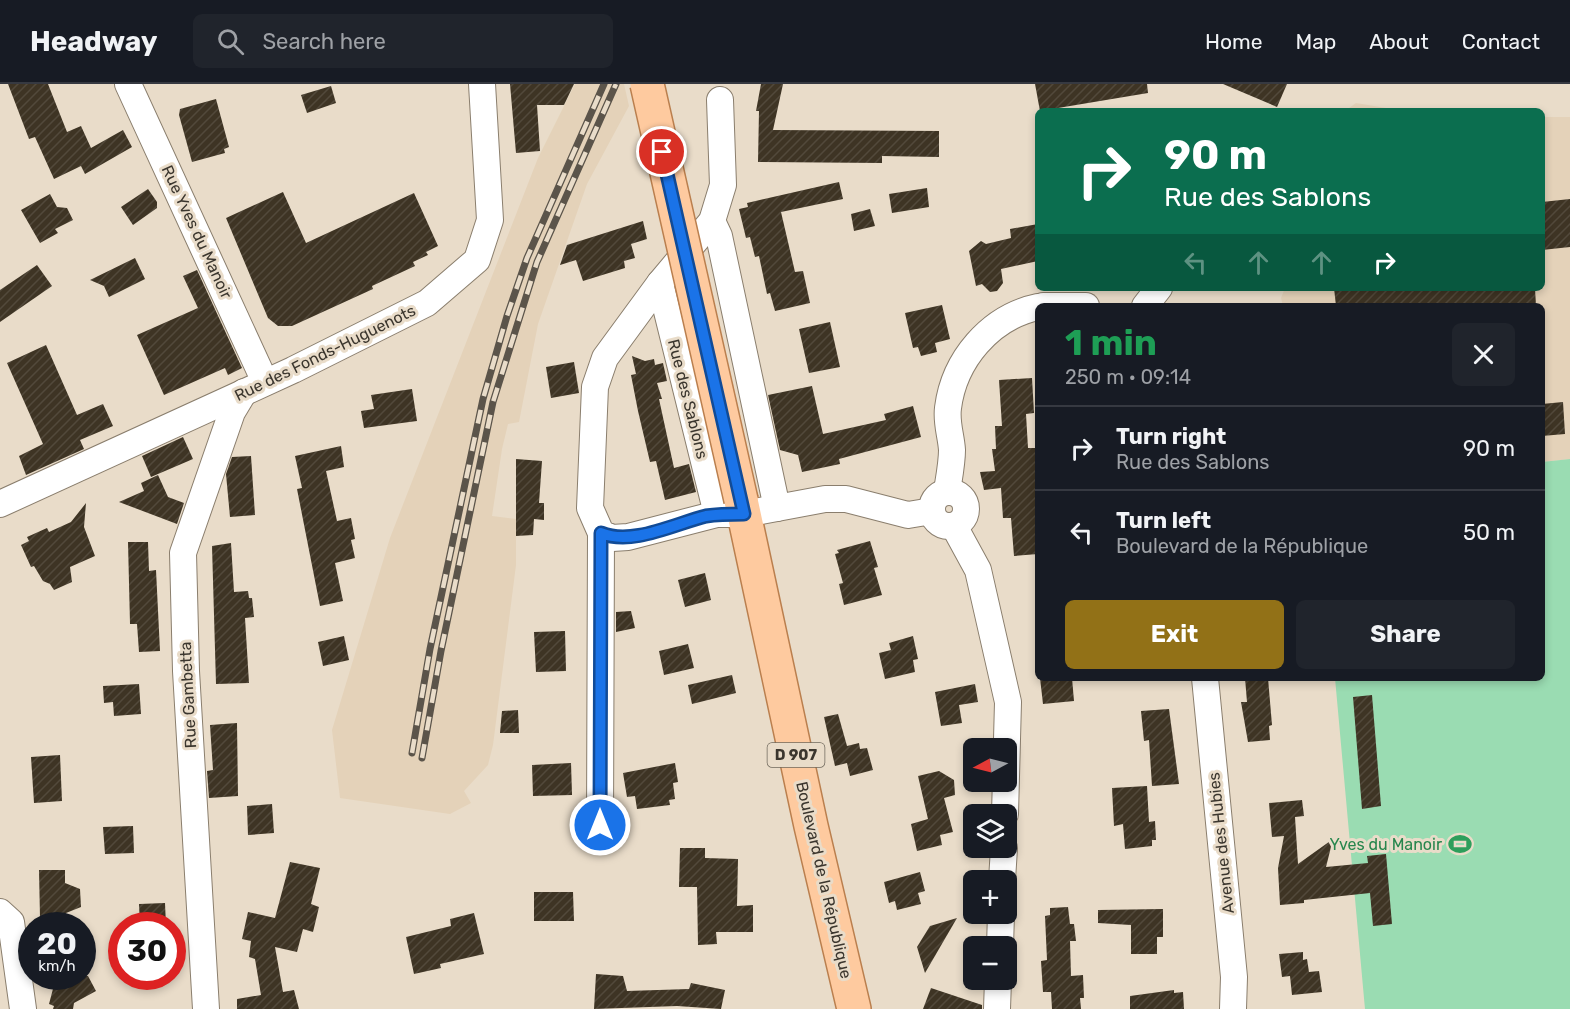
<!DOCTYPE html>
<meta charset="utf-8">
<style>
body{margin:0;font-family:Rubik,sans-serif;background:#20242c;color:#f1f3f6;height:100vh;display:flex;flex-direction:column;font-size:22px;white-space:nowrap}
*{box-sizing:border-box;margin:0}
p{font-size:20px;color:#9ea1a6}
.icon{flex:none;width:33px;height:33px;fill:none;stroke:currentColor;stroke-width:2;stroke-linecap:round;stroke-linejoin:round}
.map{position:relative;flex:1;overflow:hidden}
.sheet{position:absolute;left:1035px;top:219px;width:510px;height:378px;display:flex;flex-direction:column;background:#171b24;border-radius:9px;box-shadow:0 3px 9px #0003}
.sheet>*{flex:none}
.guide{position:absolute;left:1035px;top:24px;width:510px;height:183px;border-radius:9px;box-shadow:0 3px 9px #0003;background:#0b6e4f;color:#fff;overflow:hidden}
.needle{width:39px;rotate:263deg}
.fabs{position:absolute;left:963px;top:654px;display:grid;gap:12px}
.fabs a{display:grid;place-items:center;width:54px;height:54px;border-radius:9px;background:#171b24;box-shadow:0 3px 9px #0003;font-size:30px}
.speed{position:absolute;left:18px;top:828px;display:flex;gap:12px;font-size:30px;font-weight:700;text-align:center}
.speed>*{display:grid;place-content:center;width:78px;height:78px;border-radius:50%;background:#171b24;box-shadow:0 3px 9px #0003;line-height:1}
.speed small{font-size:15px;font-weight:400}
.speed .limit{border:9px solid #d22;background:#fff;color:#111}
.pin{position:absolute;display:grid;place-items:center;width:51px;height:51px;color:#fff;margin:-26px;border:3px solid #fff;border-radius:50%;box-shadow:0 2px 6px #0007}
.me{position:absolute;width:66px;margin:-33px;rotate:0deg;stroke-linejoin:round;filter:drop-shadow(0 0 4px #0008)}
.turn{display:flex;align-items:center;gap:21px;height:126px;padding:0 30px;font-size:27px}
.turn .icon{width:78px;height:78px;stroke-width:2.5}
.turn b{display:block;font-size:42px;line-height:51px}
.lanes{display:flex;align-items:center;height:57px;padding:0 30px;background:#0003;justify-content:center;gap:30px;direction:ltr}
.lanes .off{opacity:.35}
.round{display:grid;place-items:center;flex:none;width:63px;height:63px;border-radius:9px;background:#20242c}
.overview{display:flex;align-items:center;justify-content:space-between;height:102px;padding:0 30px}
h1{font-size:36px;font-weight:700;line-height:45px;color:#1e9e55}
.button{display:flex;gap:12px;margin-top:auto;padding:12px 30px}
.button a{flex:1;height:69px;border-radius:9px;background:#927117;color:#fff;font-size:24px;font-weight:700;line-height:69px;text-align:center}
.button a+a{background:#20242c;color:#f1f3f6}
ul{padding:0;list-style:none}
li{display:flex;align-items:center;gap:18px;height:84px;padding:0 30px;border-top:2px solid #363941}
li div{flex:1}
li b{display:block;font-size:22px}
li em{font-style:normal}
header{display:flex;align-items:center;gap:36px;box-sizing:border-box;height:84px;padding:0 30px;background:#171b24;border-bottom:2px solid #363941}
header strong{font-size:28px}
nav{display:flex;gap:33px;margin-inline-start:auto;font-size:21px}
.search{width:420px;height:54px;background:#20242c;display:flex;align-items:center;gap:15px;box-sizing:border-box;padding:0 21px;border-radius:9px;color:#9ea1a6;font-size:22px}
.map>svg:first-child{display:block}
</style>
<header>
<strong>Headway</strong>
<div class="search"><svg class="icon" aria-label="search" viewBox="0 0 24 24"><circle cx="10" cy="10" r="6"/><path d="M15 15l6 6"/></svg>Search here</div>
<nav><a>Home</a><a>Map</a><a>About</a><a>Contact</a></nav>
</header>
<div class="map">
<svg width="1570" height="925" viewBox="0 0 1570 925">
<defs>
<pattern id="building-hatch" width="6" height="6" patternUnits="userSpaceOnUse" patternTransform="scale(1.5)"><rect width="6" height="6" fill="#3e3424"/><path d="M-1 1l2-2M0 6l6-6M5 7l2-2" fill="none" stroke="#52493b"/></pattern>
</defs>
<rect width="100%" height="100%" fill="#e9dcc9"/>
<g fill="#e4d2b9">
<path d="M575 0H624L629 22 587 100 538 240 519 338 508 340 502 365 492 432 516 435V481L493 661 488 681 464 707 471 719 450 730 340 714 332 646 390 454 538 74Z"/>
<path d="M1356 19 1404 27H1345Z"/>
<path d="M1542 33H1570V375L1542 378V222H1283L1281 214 1285 204H1542Z"/>
</g>
<path fill="#9adcb2" d="M1570 375V925H1365L1335 594H1542V378Z"/>
<g fill="url(#building-hatch)">
<path d="M8 0H48L67 48 81 42 91 64 123 46 132 63 85 90 81 82 54 95 35 53 29 55Z"/>
<path d="M510 0H574L564 21H537L540 67 516 69Z"/>
<path d="M761 0H783L773 46 939 47V73L882 72V79L758 78 759 27H756Z"/>
<path d="M1035 0H1147L1148 9 1040 27Z"/>
<path d="M1223 0H1287L1277 23Z"/>
<path d="M331 2 336 19 307 29 301 11Z"/>
<path d="M216 15 229 63 224 65 225 69 192 78 179 31 180 25Z"/>
<path d="M839 98 843 115 781 128 795 188 803 187 810 219 775 227 770 209 767 210 759 172 755 173 750 153 746 154 739 125 748 123 747 119Z"/>
<path d="M927 104 929 123 892 129 889 110Z"/>
<path d="M148 105 157 118V124L133 141 121 123Z"/>
<path d="M283 108 306 159 414 109 438 162 426 168 428 171 413 178 415 182 372 202 373 205 292 242H278L268 234 226 134Z"/>
<path d="M50 110 57 123 67 124 73 136 55 145 58 149 40 159 21 126Z"/>
<path d="M1570 115V163L1542 166V118Z"/>
<path d="M870 125 875 142 854 147 851 130Z"/>
<path d="M643 137 647 155 631 160 635 174 624 177 625 184 583 197 576 176 560 181 567 161Z"/>
<path d="M1038 140V177L1001 185 1003 199 997 207 990 208 982 200 976 202 969 167 981 157 986 160 1011 154 1010 145Z"/>
<path d="M135 174 145 195 109 213 104 202 90 196Z"/>
<path d="M37 181 52 202 0 238V206Z"/>
<path d="M197 186 242 284 228 291 225 284 164 311 137 251 198 224 183 192Z"/>
<path d="M1334 204H1535L1536 222H1336Z"/>
<path d="M942 221 950 255 935 259 937 268 921 272 918 263 913 264 905 229Z"/>
<path d="M830 238 840 283 809 289 799 245Z"/>
<path d="M46 261 77 331 103 320 113 342 80 356 84 365 26 391 19 372 43 360 7 279Z"/>
<path d="M632 272 645 277 654 275 655 281 663 279 667 297 657 299 662 315H659L674 384 689 380 696 408 665 416 656 377 650 378 638 327 631 291 636 290Z"/>
<path d="M574 278 579 309 551 314 546 283Z"/>
<path d="M1032 294 1034 329 1026 330 1028 364H1038V470L1014 472 1011 434H1003L1001 404 984 406 980 388 995 387 992 365H996L995 342H1002L999 296Z"/>
<path d="M812 302 823 350 886 336 884 330 913 322 921 353 839 375 840 380 802 388 798 371 780 366 768 311Z"/>
<path d="M412 305 417 337 364 344 361 327 374 325 371 311Z"/>
<path d="M1563 318 1565 350 1542 352V320Z"/>
<path d="M183 353 193 375 151 393 142 372Z"/>
<path d="M341 362 344 383 326 387 337 437 351 434 355 455 351 456 355 474 335 479 343 517 320 522 297 405 302 404 295 372Z"/>
<path d="M251 372 255 431 230 433 226 390 232 373Z"/>
<path d="M516 375 542 377 539 419H544V436L534 435 533 451 516 452Z"/>
<path d="M158 391 168 413 184 419 177 440 119 418 144 407 141 399Z"/>
<path d="M86 419 84 443 95 472 70 483 72 498 54 506 50 500 43 497 34 482 31 483 21 461 29 457 27 453 47 444 49 448 71 438Z"/>
<path d="M870 457 878 483 874 484 882 511 844 521 839 500 843 499 835 470 839 469 837 466Z"/>
<path d="M128 458H148L149 487 156 486 160 567 139 568 137 540H130Z"/>
<path d="M231 459 234 508 248 507 249 514H252L254 533 245 534 249 599 216 600 212 462Z"/>
<path d="M705 489 711 516 685 523 678 496Z"/>
<path d="M631 527 635 544 616 548V528Z"/>
<path d="M565 547 566 587 536 588 534 548Z"/>
<path d="M344 552 349 576 323 582 318 558Z"/>
<path d="M913 552 918 575 913 576 915 588 885 595 879 569 891 566 889 559Z"/>
<path d="M688 560 694 584 664 591 659 567Z"/>
<path d="M732 591 736 609 692 620 688 601Z"/>
<path d="M1040 594H1072L1074 617 1043 620Z"/>
<path d="M1245 594H1268L1272 641 1269 642 1270 656 1248 658 1241 618H1247Z"/>
<path d="M139 600 141 630 114 632 113 618 104 619 103 602Z"/>
<path d="M975 600 978 618 959 621 962 639 941 642 935 608Z"/>
<path d="M1372 611 1381 722 1362 725 1353 613Z"/>
<path d="M1169 625 1179 700 1152 702 1149 656 1144 657 1141 627Z"/>
<path d="M518 626 519 649H500L502 627Z"/>
<path d="M838 630 847 662 859 659 860 665 867 664 873 686 850 692 847 679 835 682 824 633Z"/>
<path d="M237 639 238 712 209 714 207 687 213 686 210 641Z"/>
<path d="M60 671 62 717 34 719 31 673Z"/>
<path d="M571 679 572 711 533 712 532 681Z"/>
<path d="M675 679 678 698 673 699 675 715 669 716 670 721 637 725 635 712 627 713 623 689Z"/>
<path d="M939 687 954 696 955 711 944 714 953 748 940 751 942 761 917 767 911 740 928 735 918 692Z"/>
<path d="M1147 702 1149 738 1155 737 1156 756H1152V762L1125 765 1123 740 1114 742 1112 704Z"/>
<path d="M1302 716 1304 732 1295 733 1298 780 1333 755 1326 783 1368 779 1367 772 1386 770 1392 840 1373 842 1370 809 1304 816V819L1280 821 1278 784 1284 752 1272 753 1269 719Z"/>
<path d="M272 720 274 749 248 751 247 722Z"/>
<path d="M133 742 134 769 105 770 103 743Z"/>
<path d="M680 764H705V774L738 775 737 822 753 821V848H716L717 860 698 861 697 803H679Z"/>
<path d="M290 778 320 784 311 820 319 823 313 848 303 845 297 868 275 863 283 908 294 906 299 925H237V915L261 911 255 875 249 873 251 857 242 855 248 828 275 834Z"/>
<path d="M39 786H65V799L80 805 81 823 56 833 40 834Z"/>
<path d="M920 788 925 807 918 809 921 820 897 826 895 817 889 819 884 798Z"/>
<path d="M534 808H573L574 837H534Z"/>
<path d="M165 819 166 842H140L139 820Z"/>
<path d="M1068 823 1070 840H1074L1076 857H1070L1071 892 1083 891 1084 914H1080L1081 925H1052L1051 908H1043L1041 877 1047 876 1045 832 1050 831V824Z"/>
<path d="M1163 825V853H1157V870H1131V841L1098 839V826Z"/>
<path d="M474 829 484 870 440 880 441 884 414 890 406 853 451 842 450 835Z"/>
<path d="M957 834 925 889 917 863 930 842Z"/>
<path d="M1303 868V876L1307 875 1309 888 1319 887 1322 908 1292 911 1290 892 1282 893 1279 870Z"/>
<path d="M596 890 623 892 627 907 689 905 691 899 725 906 721 925 677 922 594 925Z"/>
<path d="M69 892H88L96 907 74 919 73 925H53L54 922 49 920 54 901Z"/>
<path d="M931 904 982 921V925H923Z"/>
<path d="M1174 906V909L1183 908 1184 925H1130V912Z"/>
</g>
<g fill="none" stroke-linecap="round" stroke-linejoin="round">
<g stroke="#8a7e6d" stroke-width="28">
<g id="minor">
<path d="M128 0 265 298"/>
<path d="M720 16 723 101 712 137 660 199 605 274 595 303 590 424 601 449 612 454 628 453 717 430H744L825 415H846L908 431 932 427"/>
<path d="M712 137 719 152 777 424"/>
<path d="M660 199 717 430"/>
<path d="M1043 222H1086"/>
<path d="M1145 222 1159 204"/>
<path d="M947 407C949 394 952 379 952 366 951 351 946 339 948 324 954 276 990 233 1038 223"/>
<circle cx="949" cy="425" r="17"/>
<path d="M0 420 293 286 427 219 477 176 490 136 482 0"/>
<path d="M954 442 978 486 1008 618 1005 730"/>
<path d="M1205 594 1234 893 1233 925"/>
<path d="M600 741 601 449"/>
<path d="M1002 796 1004 764"/>
<path d="M0 828 11 838 23 925"/>
<path d="M1000 862 1001 830"/>
<path d="M206 925 186 587 183 469 232 328 244 308"/>
<path d="M997 925 998 896"/>
</g>
</g>
<g stroke="#ba7f4e" stroke-width="36">
<path id="major" d="M741 416 811 742 854 925"/>
</g>
<use href="#minor" stroke="#fff" stroke-width="26"/>
<use href="#major" stroke="#feca9f" stroke-width="33"/>
<g stroke="#5b544a" stroke-width="7">
<g id="rail">
<path d="M412 669 430 565 483 315 507 232 527 174 604 0"/>
<path d="M422 674 441 567 493 318 537 178 616 0"/>
</g>
</g>
<use href="#rail" stroke="#e9dcc9" stroke-width="4.5" stroke-dasharray="14" stroke-linecap="butt"/>
<g stroke="#ba7f4e" stroke-width="36" stroke-linecap="butt">
<path id="major-bridge" d="M647 0 741 416"/>
</g>
<use href="#major-bridge" stroke="#feca9f" stroke-width="33"/>
</g>
<g fill="none" stroke-linecap="round" stroke-linejoin="round">
<g stroke="#114b97" stroke-width="15">
<path id="route" d="M600 741 601 449C632 462 674 440 706 432 719 430 731 430 744 430L662 68"/>
</g>
<use href="#route" stroke="#1a73e8" stroke-width="10"/>
</g>
<defs>
<g id="stadium-bare" transform="scale(1.8)"><path d="M0-5a6.5 5 0 1 0 0 10a6.5 5 0 1 0 0-10ZM-3.5-1.8h7v3.6h-7Z" fill="#2e9e5b" stroke="#e9dcc9" stroke-width="2.5" paint-order="stroke"/></g>
</defs>
<g fill-rule="evenodd">
<use href="#stadium-bare" x="1460" y="760"/>
</g>
<g text-anchor="middle" dominant-baseline="central" stroke-width="6" stroke-linejoin="round" paint-order="stroke">
<rect fill="#e9dcc9" stroke="#6f685c" stroke-width="1.5" x="767.5" y="659" width="57" height="24" rx="4.5"/>
<g font-size="15" font-weight="bold" fill="#3b362e">
<text x="796" y="671">D 907</text>
</g>
<g font-size="16" fill="#3b362e" stroke="#e9dcc9">
<text transform="translate(197 148) rotate(65)">Rue Yves du Manoir</text>
<text transform="translate(325 269) rotate(-26)">Rue des Fonds-Huguenots</text>
<text transform="translate(688 315) rotate(76)">Rue des Sablons</text>
<text transform="translate(188 611) rotate(-93)">Rue Gambetta</text>
<text transform="translate(1221 759) rotate(-96)">Avenue des Hubies</text>
<text transform="translate(824 796) rotate(77)">Boulevard de la République</text>
</g>
<g font-size="16" fill="#27864d" stroke="#e9dcc9" text-anchor="end">
<text x="1442" y="760">Yves du Manoir</text>
</g>
</g>
</svg>
<div class="fabs">
<a><svg class="needle" viewBox="-14 -14 28 28"><path d="M0-13l5 13h-10z" fill="#e53935"/><path d="M0 13l5-13h-10z" fill="#9ea1a6"/></svg></a>
<a><svg class="icon" aria-label="layers" viewBox="0 0 24 24"><path d="M12 4l9 5-9 5-9-5zM3 14l9 5 9-5"/></svg></a>
<a>+</a>
<a>−</a>
</div>
<div class="speed"><div>20<small>km/h</small></div><div class="limit">30</div></div>
<div class="pin" style="left:662px;top:68px;background:#d93025"><svg class="icon" aria-label="arrive" viewBox="0 0 24 24"><path d="M6 21V4h12l-3 4 3 4H6"/></svg></div>
<svg class="me" style="left:600px;top:741px" viewBox="-20 -20 40 40"><circle r="17" fill="#1a73e8" stroke="#fff" stroke-width="3"/><path d="M0-11L8 9 0 5-8 9z" fill="#fff"/></svg>
<div class="guide">
<div class="turn"><svg class="icon" aria-label="right" viewBox="0 0 24 24"><path d="M7 20v-9h11M14 6l5 5-5 5"/></svg><div><b>90 m</b>Rue des Sablons</div></div>
<div class="lanes"><svg class="icon off" aria-label="left" viewBox="0 0 24 24"><path d="M17 20v-9H6M10 6l-5 5 5 5"/></svg><svg class="icon off" aria-label="ahead" viewBox="0 0 24 24"><path d="M12 20V5M6 11l6-6 6 6"/></svg><svg class="icon off" aria-label="ahead" viewBox="0 0 24 24"><path d="M12 20V5M6 11l6-6 6 6"/></svg><svg class="icon" aria-label="right" viewBox="0 0 24 24"><path d="M7 20v-9h11M14 6l5 5-5 5"/></svg></div>
</div>
<section class="sheet">
<div class="overview"><div><h1>1 min</h1><p>250 m · 09:14</p></div><a class="round"><svg class="icon" aria-label="close" viewBox="0 0 24 24"><path d="M6 6l12 12M18 6L6 18"/></svg></a></div>
<ul>
<li><svg class="icon" aria-label="right" viewBox="0 0 24 24"><path d="M7 20v-9h11M14 6l5 5-5 5"/></svg><div><b>Turn right</b><p>Rue des Sablons</p></div><em>90 m</em></li>
<li><svg class="icon" aria-label="left" viewBox="0 0 24 24"><path d="M17 20v-9H6M10 6l-5 5 5 5"/></svg><div><b>Turn left</b><p>Boulevard de la République</p></div><em>50 m</em></li>
</ul>
<div class="button"><a>Exit</a><a>Share</a></div>
</section>
</div>
